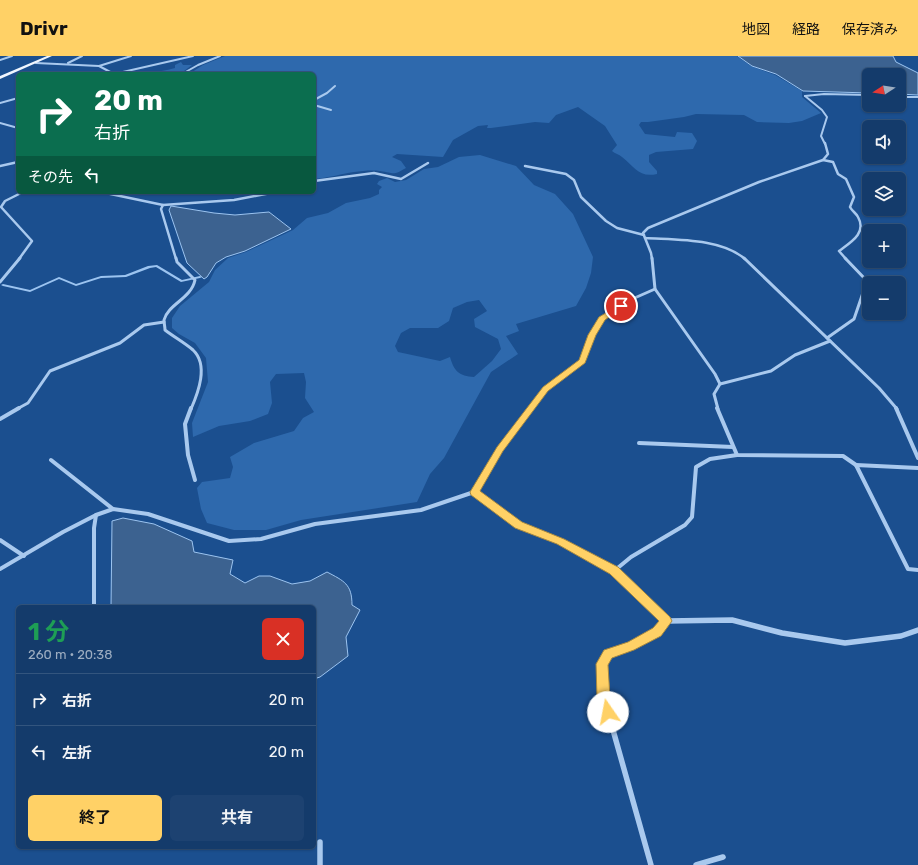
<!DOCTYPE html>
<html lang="ja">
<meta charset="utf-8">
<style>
body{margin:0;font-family:Rubik,"Noto Sans JP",sans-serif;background:#1d4271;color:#f1f3f6;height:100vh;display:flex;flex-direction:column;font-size:15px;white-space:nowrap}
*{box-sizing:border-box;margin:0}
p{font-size:13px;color:#9dadc1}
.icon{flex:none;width:22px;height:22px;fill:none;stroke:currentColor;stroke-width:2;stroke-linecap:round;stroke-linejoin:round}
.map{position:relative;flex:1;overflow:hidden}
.drawer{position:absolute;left:16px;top:549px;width:300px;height:244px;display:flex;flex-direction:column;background:#143b6b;border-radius:6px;box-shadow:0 1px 3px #0004,0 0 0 1px #33557e}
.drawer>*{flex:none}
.banner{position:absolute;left:16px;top:16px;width:300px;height:122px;border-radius:6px;box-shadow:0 1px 3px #0004,0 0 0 1px #33557e;background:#0b6e4f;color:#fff;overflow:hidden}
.needle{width:26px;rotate:258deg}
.fabs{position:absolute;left:862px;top:12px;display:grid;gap:8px}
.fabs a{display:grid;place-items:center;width:44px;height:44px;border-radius:6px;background:#143b6b;box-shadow:0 1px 3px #0004,0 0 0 1px #33557e;font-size:20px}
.pin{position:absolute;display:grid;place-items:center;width:34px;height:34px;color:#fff;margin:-17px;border:2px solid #fff;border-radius:50%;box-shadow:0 1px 4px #0007}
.me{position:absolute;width:44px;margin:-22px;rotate:348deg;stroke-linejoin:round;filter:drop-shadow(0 0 3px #0008)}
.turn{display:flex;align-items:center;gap:14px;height:84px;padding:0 12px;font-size:18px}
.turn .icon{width:52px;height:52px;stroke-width:2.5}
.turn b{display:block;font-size:28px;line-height:34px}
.then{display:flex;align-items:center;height:38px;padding:0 12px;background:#0003;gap:8px;font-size:15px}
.round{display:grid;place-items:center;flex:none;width:42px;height:42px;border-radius:6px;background:#1d4271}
.head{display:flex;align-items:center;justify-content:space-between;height:68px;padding:0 12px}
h1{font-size:24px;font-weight:700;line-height:30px;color:#1e9e55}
.primary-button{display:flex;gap:8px;margin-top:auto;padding:8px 12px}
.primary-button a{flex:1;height:46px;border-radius:6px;background:#ffd166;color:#111;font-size:16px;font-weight:700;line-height:46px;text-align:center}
.primary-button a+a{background:#1d4271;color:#f1f3f6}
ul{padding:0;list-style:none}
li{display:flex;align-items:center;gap:12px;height:52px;padding:0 12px;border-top:1px solid #33557e}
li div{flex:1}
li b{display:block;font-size:15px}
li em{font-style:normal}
header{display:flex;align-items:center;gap:24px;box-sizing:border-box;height:56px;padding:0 20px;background:#ffd166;color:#111}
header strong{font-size:19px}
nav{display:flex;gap:22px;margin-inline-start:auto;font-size:14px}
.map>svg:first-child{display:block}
</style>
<header>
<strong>Drivr</strong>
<nav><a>地図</a><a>経路</a><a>保存済み</a></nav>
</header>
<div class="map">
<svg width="918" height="809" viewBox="0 0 918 809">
<rect width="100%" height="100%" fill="#1b4f8f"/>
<g fill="#2e69ad" fill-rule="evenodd">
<path d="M225 0H737L751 10 775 19 802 35V41L821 57 802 65 789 67 757 66 744 59 696 58 684 61 648 66H641L639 69 645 78 675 81 677 76 692 77 697 85 693 93 656 96 649 99V106L657 115V118C639 122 635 111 622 101 619 98 615 98 612 95L617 89 605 70 578 51 556 59 549 67 535 66 491 72H487L488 69 478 70 453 84 443 101 397 98 392 101 401 105 406 112C392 120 395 117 380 115 372 114 362 115 354 116 341 118 328 122 314 123V18H189L203 9Z"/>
<path d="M181 6 183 9H192L180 18H148C157 15 166 15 175 12V9Z"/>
<path d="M480 99 516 110 534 129 555 138 573 158 593 201 591 217 586 232 576 250 516 268 519 275 506 280 518 298 491 316 444 402 430 418 417 446 301 464 266 474H234L207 467 201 453 197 432 202 426 230 422 233 411 230 401 254 387 294 375 303 362 314 356 305 342 306 326 304 317 276 318 270 326 272 347 268 358 250 365 219 370 193 381 192 367 208 326 206 302 195 287 179 278 172 272V262L180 250 209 226 215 214 228 202 246 196 293 174 307 162 328 157 346 147 370 142 379 138V134L382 131 377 128 379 125 387 122 395 126 406 124 424 113 438 111 459 101ZM479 244 487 255 474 263 475 271 498 283 501 293 492 305 474 321C459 320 454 315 450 301L440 305 398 296 395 290 401 277 410 272H438L449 265 453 252 467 246Z"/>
<path d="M137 136H255L244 138 174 139Z"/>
</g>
<g fill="#3c6290" stroke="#9cc4f0">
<path d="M738 0H893L896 6 918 17V39L899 38V19H869V37L803 35 776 18 752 10Z"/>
<path d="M171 150 214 157 235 159 269 156 291 173 245 195 226 201 216 207 207 221 204 223 187 207 169 154Z"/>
<path d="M123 462 154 468 192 485 194 496 233 504 230 518 245 527 259 520H270L292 528 310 525 327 516C344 525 352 528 352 549L360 554 346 581 348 600 320 621 314 623V551H111L112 465Z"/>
</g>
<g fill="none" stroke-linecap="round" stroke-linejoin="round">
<path fill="#9cc4f0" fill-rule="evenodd" d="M157 209 182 224 200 220 202 221 200 222 181 226 156 211 150 212 126 221 101 222 76 230 59 223 30 236 3 230 1 229 3 228 30 234 59 221 76 228 101 220 125 219 148 210Z"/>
<g stroke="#a9c9ee" stroke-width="2">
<path d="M0 4 12 0"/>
<path d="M36 7 99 10 114 18"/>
<path d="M68 7 82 0"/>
<path d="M99 10 131 0"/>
<path d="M114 18 193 0"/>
<path d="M182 18 198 9 220 0"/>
<path d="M805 40 824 38 869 39"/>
<path d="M805 40 822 54 827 61 821 80 825 88"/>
<path d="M899 41H918"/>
<path d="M314 44 327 37 335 30"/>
<path d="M0 47 18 42"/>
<path d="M314 49 331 54"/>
<path d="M0 67 18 72"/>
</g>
<g stroke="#a9c9ee" stroke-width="2.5">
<path d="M823 104 833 106 838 118 846 123 854 141 850 151C852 155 856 157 858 161 867 177 851 186 839 195L846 203"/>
<path d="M0 110 18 106"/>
<path d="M525 110 566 118 574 124 581 141 606 165 617 172 644 179"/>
<path d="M314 125 374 117 401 123 428 107"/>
<path d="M101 136 163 149 161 153 176 203"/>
<path d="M163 149 234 144 276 136"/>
<path d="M645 182C675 184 721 182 745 203"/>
<path d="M19 203 32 185 1 151 5 145 23 136"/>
<path d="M652 203 651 197 643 177 648 172 759 126 823 104 828 98 825 87"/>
</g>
<g stroke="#a9c9ee" stroke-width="3">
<path d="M176 202 177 206 195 224C191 243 168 248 164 264 164 267 165 271 165 274 174 281 185 287 193 294 209 309 198 337 191 353"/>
<path d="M652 202 655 233 715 318 720 328"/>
<path d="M744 202 879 332 897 353"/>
<path d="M0 226 20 202"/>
<path d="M827 282 854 263 867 225 845 202"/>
<path d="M17 353 28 347 50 315 120 287 144 269 164 266"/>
<path d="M530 353 546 333 582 305 592 279 602 263 630 244 655 233"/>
<path d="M718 353 714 338 720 328 771 315 795 299 830 285"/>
</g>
<g stroke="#a9c9ee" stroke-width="4">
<path d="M191 352 185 368 188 399 195 424"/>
<path d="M717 352 737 399 843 400 856 409"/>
<path d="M896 352 918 402"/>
<path d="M0 363 19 352"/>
<path d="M639 387 733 391"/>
<path d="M51 404 113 453"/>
<path d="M918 412 856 409 908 513 918 514"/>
<path d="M474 436 519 469 560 485 614 515 652 551"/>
<path d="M0 484 24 500"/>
<path d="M0 513 63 476 96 459 113 453 148 458 229 485 261 483 315 468 421 454 474 436 500 393 531 352"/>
<path d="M614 515 631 501 685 469 692 461 696 411 710 403 737 399"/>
<path d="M94 551V472L96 459"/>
</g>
<g stroke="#a9c9ee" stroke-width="5.5">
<path d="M651 550 667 565 732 564 782 577 845 587 901 580 918 574"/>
<path d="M320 786V809"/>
<path d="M651 809 604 642 602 608 608 598C630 591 651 583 667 565"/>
<path d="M696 809 723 801"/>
</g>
<path fill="#f0f6ff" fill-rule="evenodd" d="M47 0H52L0 23V20Z"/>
</g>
<path fill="#ffd166" stroke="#a68842" d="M621 248 623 249V251L605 264 596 279 585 307 548 335 503 395 480 435 522 466 564 483 618 511 670 561 672 565 661 580 634 594 612 602 608 609 610 642 614 656 612 660 608 662 603 660 597 642 596 608 604 594 628 586 653 572 659 565 610 518 557 488 515 472 471 439 470 436 497 391 543 331 579 304 588 279 599 261Z"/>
</svg>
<div class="fabs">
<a><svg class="needle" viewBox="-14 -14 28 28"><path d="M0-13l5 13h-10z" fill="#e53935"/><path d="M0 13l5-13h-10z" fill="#9dadc1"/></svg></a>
<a><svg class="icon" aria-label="sound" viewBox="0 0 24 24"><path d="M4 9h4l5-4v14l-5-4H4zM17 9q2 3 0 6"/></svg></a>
<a><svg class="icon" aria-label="layers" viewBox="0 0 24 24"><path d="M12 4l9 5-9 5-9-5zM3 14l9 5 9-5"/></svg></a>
<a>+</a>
<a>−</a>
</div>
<div class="pin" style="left:621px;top:250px;background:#d93025"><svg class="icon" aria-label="arrive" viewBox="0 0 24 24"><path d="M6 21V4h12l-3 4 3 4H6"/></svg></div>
<svg class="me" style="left:608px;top:656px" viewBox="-20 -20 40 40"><circle r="19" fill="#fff"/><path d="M0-13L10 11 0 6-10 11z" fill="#ffd166"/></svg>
<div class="banner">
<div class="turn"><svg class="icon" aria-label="right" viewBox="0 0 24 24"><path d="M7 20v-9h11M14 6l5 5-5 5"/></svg><div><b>20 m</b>右折</div></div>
<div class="then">その先<svg class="icon" aria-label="left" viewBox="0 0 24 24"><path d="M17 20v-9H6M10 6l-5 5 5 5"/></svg></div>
</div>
<section class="drawer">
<div class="head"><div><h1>1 分</h1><p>260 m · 20:38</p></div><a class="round" style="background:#d93025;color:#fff"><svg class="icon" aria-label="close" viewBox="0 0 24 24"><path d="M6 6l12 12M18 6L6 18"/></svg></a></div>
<ul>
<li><svg class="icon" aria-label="right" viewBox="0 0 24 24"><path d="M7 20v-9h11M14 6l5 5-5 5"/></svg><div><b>右折</b></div><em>20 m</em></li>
<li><svg class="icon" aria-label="left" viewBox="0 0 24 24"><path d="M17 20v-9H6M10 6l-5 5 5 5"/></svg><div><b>左折</b></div><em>20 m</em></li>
</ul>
<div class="primary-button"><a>終了</a><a>共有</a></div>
</section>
</div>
